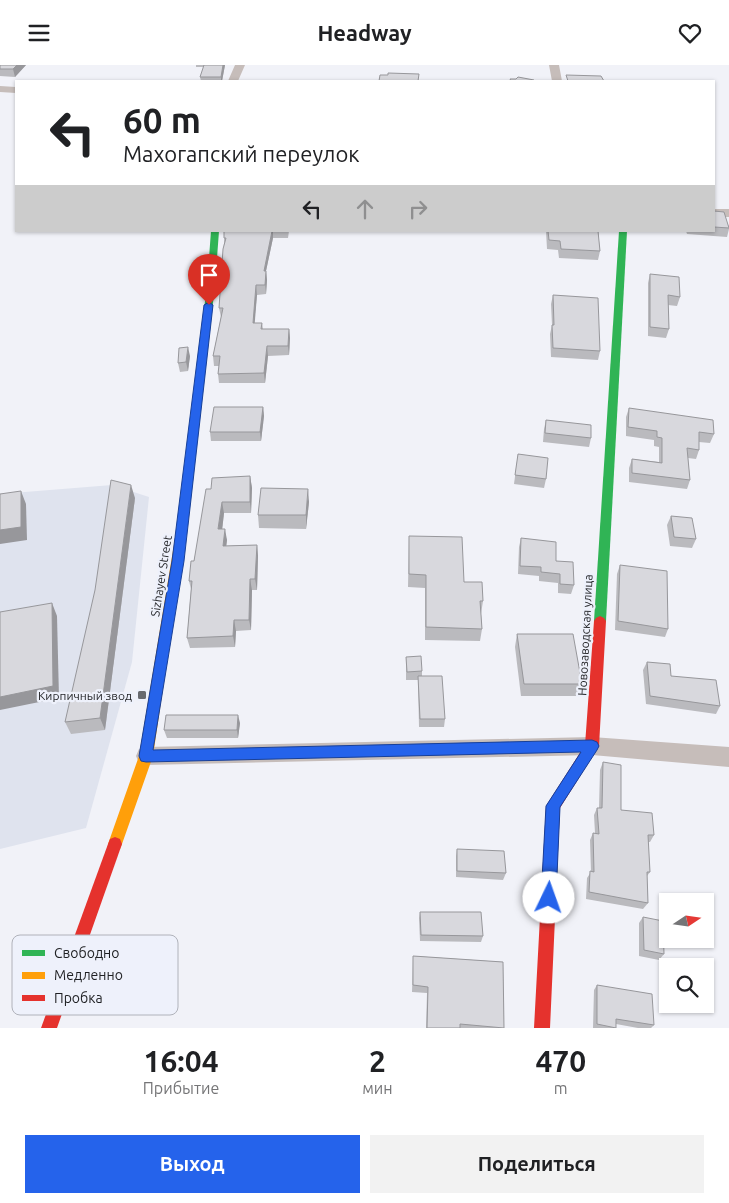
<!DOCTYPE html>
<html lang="ru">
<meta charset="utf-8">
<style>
body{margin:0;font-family:Ubuntu,sans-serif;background:#f2f2f2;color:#202124;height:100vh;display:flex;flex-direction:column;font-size:19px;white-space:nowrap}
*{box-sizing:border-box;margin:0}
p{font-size:16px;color:#757577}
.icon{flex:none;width:28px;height:28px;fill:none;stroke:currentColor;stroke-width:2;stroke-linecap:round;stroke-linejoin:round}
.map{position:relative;height:963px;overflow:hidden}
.details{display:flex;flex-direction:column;background:#fff;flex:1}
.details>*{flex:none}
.guide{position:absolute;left:15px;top:15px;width:700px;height:152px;border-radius:0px;box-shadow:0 1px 4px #0004;background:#fff;color:#202124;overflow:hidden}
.needle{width:32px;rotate:77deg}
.fabs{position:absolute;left:659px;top:828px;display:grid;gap:10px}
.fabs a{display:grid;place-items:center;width:55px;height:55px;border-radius:0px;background:#fff;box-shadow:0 1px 4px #0004;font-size:25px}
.pin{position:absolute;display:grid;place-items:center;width:42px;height:42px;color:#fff;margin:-51px -21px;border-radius:50% 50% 50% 0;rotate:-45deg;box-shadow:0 0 5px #0007}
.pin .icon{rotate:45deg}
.me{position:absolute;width:55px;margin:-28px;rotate:3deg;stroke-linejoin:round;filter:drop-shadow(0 0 4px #0008)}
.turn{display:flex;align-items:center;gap:18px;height:105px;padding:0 25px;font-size:22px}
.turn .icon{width:65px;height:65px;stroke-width:2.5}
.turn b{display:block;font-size:35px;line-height:42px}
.lanes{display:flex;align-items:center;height:48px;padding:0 25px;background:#0003;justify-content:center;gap:25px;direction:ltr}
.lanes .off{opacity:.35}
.eta{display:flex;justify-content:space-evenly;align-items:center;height:85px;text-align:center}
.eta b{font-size:30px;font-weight:700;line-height:35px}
.primary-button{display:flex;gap:10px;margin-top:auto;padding:10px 25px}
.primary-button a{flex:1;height:58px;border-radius:0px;background:#2563eb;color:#fff;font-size:20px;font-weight:700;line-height:58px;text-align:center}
.primary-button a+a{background:#f2f2f2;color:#202124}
header{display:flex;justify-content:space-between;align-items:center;height:65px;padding:0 25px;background:#fff;font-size:22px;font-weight:700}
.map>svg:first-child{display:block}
</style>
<header><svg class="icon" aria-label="menu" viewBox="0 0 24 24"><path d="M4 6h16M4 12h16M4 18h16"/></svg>Headway<svg class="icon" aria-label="heart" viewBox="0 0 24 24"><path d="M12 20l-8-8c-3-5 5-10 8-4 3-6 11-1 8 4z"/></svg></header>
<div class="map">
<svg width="729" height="963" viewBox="0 0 729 963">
<rect width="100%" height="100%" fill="#f1f2f8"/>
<path fill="#dfe3ee" d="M112 420 149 432 132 597 86 763 0 784V429Z"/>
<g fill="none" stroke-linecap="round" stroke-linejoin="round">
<g fill="#c6bdba" fill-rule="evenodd">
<path d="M235 0H245L238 16H228Z"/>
<path d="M549 0H559L562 16H552Z"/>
<path d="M0 21 16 22V28L0 27Z"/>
<rect x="714" y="144" width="15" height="8"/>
<path d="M592 672 729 682V702L592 690 146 700 139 698 136 691 139 684 146 682Z"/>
</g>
<g fill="#30b455" fill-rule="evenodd">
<path d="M211 166H219L215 220 189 449 184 453 179 449 207 220Z"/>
<path d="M619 166H627L606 556 604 559 600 561 596 559 594 556Z"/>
</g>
<path fill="#ff9f0a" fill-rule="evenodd" d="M184 445 189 449 153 691 122 779 120 784 115 786 110 784 108 779 139 691 179 449Z"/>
<g fill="#e5322d" fill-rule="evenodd">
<path d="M600 551 604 553 606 556 599 681 560 743 550 963H534L546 741 585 680 594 556 596 553Z"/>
<path d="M115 772 120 774 122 779 57 963H41L108 779 110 774Z"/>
</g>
</g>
<g fill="#bababe">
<path d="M0 0H26L15 12 0 11Z"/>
<path d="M196 0H225L222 16H201L200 12 204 2H196Z"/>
<path d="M714 146 729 161V164L727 172 687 169 686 166H714Z"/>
<path d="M224 166H289L288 173H273L266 206 267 215 266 229 257 230 254 258H262L263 264H289L290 273 289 290 268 291 265 318H219L218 309 219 301H214L213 291 221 252 219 243 224 178Z"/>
<path d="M546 166H598L600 186 598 195 559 193 558 185 547 184Z"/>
<path d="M650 209 680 232 677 241 668 240 669 264 666 273 648 271V218Z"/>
<path d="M553 230 600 286 598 295 551 292 550 269 552 260 551 239Z"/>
<path d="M190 291 188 306 180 307 178 298Z"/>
<path d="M263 342 264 351 261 376H211L210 367Z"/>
<path d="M629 343 714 369 710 378 699 377V385L696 394 688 393 690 415 687 424 629 417V403L632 394 659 397V382L654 381V375L626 371V352Z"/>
<path d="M546 355 591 373 589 382 543 377 544 364Z"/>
<path d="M518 389 546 414 544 423 514 419Z"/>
<path d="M250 411 252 423 251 448H224L222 464 227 475 226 481 257 480 258 491 257 525H252L251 565 236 566 235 582 190 583 187 573 191 524 189 516 211 424Z"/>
<path d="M135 433 105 665 71 669 65 657Z"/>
<path d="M309 437 306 464 259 463 258 450Z"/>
<path d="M671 451 696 474 692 483 670 481 667 460Z"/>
<path d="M409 471 464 517 483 536 481 549 482 564 480 576 425 575V523L408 522Z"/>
<path d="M521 473 556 496 574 520 571 529 558 528V518L539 516V511L518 509 519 482Z"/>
<path d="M620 500 668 564 665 572 615 565 617 509Z"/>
<path d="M517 569 582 619 578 631H521L515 582Z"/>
<path d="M406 592 422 606V611L445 654 444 662H419L418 615H406Z"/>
<path d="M647 597 720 641 716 649 646 639 643 605Z"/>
<path d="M240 658 238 673H167L164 665Z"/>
<path d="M603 697 621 745 654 770 650 777H648L650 807 647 811 648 838 643 844 586 834 587 813 591 807 590 775 593 768H595L594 750 597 743H599L600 705Z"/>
<path d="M457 784 506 808 503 815 456 812V791Z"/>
<path d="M420 847 483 871 481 877 420 876 419 853Z"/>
<path d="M643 852 664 889 659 895 639 891V858Z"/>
<path d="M413 891 503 897 504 963H426L427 928 412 927Z"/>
<path d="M597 920 654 960 651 963H638L616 959V963H593L594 925Z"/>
</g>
<g fill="#97979b">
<path d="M17 0H26L15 12 13 4Z"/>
<path d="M223 0H225L222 16H221V12Z"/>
<path d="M272 166H273V173L266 206 267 215 266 229 264 206Z"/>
<path d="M256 220 257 230 254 267 253 258Z"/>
<path d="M289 264 290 273 289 290 288 281Z"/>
<path d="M267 281 268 291 265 318 264 308Z"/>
<path d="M188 282 190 291 188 306 186 297Z"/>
<path d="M263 342 264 351 261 376 260 367Z"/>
<path d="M250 411 252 423 251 448 250 437Z"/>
<path d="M131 420 135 433 105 665 100 653Z"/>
<path d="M308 424 309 437 306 464V450Z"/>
<path d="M21 426 26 439 27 475 0 479V465Z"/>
<path d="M222 437 224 448 221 475 218 464Z"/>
<path d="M225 464 227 475 225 492 223 481Z"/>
<path d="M257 480 258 491 257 525 255 514Z"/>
<path d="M250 514 252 525 251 565 249 555Z"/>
<path d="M52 538 57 551 59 633 0 645V632Z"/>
<path d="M234 555 236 566 235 582 233 571Z"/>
<path d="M238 650 240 658 238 673 237 665Z"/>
</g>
<g fill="#d8d8dd" stroke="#97979b">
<path d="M0 0H17L13 4H0Z"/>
<path d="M204 0H223L221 12H200Z"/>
<path d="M388 8 419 9 418 16H379L380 10H388Z"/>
<path d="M566 10 601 11 604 16H568Z"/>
<path d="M518 12 534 15V16H511L510 14H516Z"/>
<path d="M714 146 724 147 729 163 714 162Z"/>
<path d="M224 166H272L264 206H266L265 220H256L253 258H262L261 264H289L288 281H267L264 308 218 309 220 291H213L223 243H219L223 184 226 173H224Z"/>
<path d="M548 166H598L600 186 561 184 560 176 549 175Z"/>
<path d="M650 209 679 212 680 232 668 230 669 264 650 262Z"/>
<path d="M553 230 598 233 600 286 553 283 552 260H554Z"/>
<path d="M188 282 186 297 178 298 179 283Z"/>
<path d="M214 342H263L260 367H210Z"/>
<path d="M629 343 713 355 714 369 699 367V385L687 383 690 415 632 408V394L662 398V373L657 372V366L628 362Z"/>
<path d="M546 355 591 360V373L545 368Z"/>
<path d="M518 389 548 393 546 414 515 410Z"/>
<path d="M250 411V437H222L218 464H225L223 481 257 480 255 514H250L249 555H234L233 571 187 573 192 516H189L191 496H194L206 424H211L212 413Z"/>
<path d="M111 415 131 420 100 653 65 657 95 525Z"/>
<path d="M261 423 308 424 306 450H258Z"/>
<path d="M21 426V462L0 465V429Z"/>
<path d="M671 451 692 453 696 474 674 472Z"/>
<path d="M409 471 462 472 464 517H482L483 536H480L482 564 426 562V510L409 509Z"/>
<path d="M521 473 556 477V496L573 497 574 520 560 519V509L541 507V502L520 501Z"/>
<path d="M620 500 667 506 668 564 618 556Z"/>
<path d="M52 538 53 621 0 632V547Z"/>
<path d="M517 569H573L582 619H524Z"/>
<path d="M421 591 422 606 407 607 406 592Z"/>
<path d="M647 597 670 599 671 611 716 615 720 641 650 631Z"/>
<path d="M418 611H442L445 654H420Z"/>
<path d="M166 650H238L237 665H164Z"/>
<path d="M603 697 621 700V745L652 748 654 770H648L650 807H647L648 838 589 827 590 806 594 807 593 768 599 769 597 743H602Z"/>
<path d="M457 784 504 786 506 808 457 806Z"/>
<path d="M420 847H481L483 871 421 870Z"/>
<path d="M643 852 663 856 664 889 644 885Z"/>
<path d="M413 891 503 897 504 963 460 959V963H427L428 922 413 920Z"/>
<path d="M597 920 652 929 654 960 616 954V963L597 959Z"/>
</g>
<path fill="#2563eb" stroke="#184099" d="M209 237 213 240 184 496 153 685 592 675 597 677 599 681 597 685 560 742 556 833 554 839 549 841 543 839 541 833 546 741 581 687 146 697 141 696 139 691 172 496 204 240Z"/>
<rect fill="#686a6e" stroke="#eef1fb" stroke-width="2" x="137" y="625" width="10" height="10" rx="2.5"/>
<g text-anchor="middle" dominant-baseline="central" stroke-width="4.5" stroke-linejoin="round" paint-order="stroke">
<g font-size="12" fill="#1f2023" stroke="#eef1fb">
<text transform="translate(161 511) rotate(-81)">Sizhayev Street</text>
<text transform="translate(585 570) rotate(-87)">Новозаводская улица</text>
</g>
<g font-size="12" fill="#1f2023" stroke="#eef1fb" text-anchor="end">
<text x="132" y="630">Кирпичный звод</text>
</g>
</g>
<rect x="12" y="870" width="166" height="80" rx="8" fill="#eef1fb" stroke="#b0b2ba" stroke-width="1"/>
<rect x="22" y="885" width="23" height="6" fill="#30b455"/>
<rect x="22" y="907" width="23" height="7" fill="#ff9f0a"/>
<rect x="22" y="930" width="23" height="6" fill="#e5322d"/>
<g font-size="14" fill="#1f2023">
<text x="54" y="893">Свободно</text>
<text x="54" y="915">Медленно</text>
<text x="54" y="938">Пробка</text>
</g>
</svg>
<div class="fabs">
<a><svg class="needle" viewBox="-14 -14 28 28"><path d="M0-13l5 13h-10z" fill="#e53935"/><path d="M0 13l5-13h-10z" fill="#757577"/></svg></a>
<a><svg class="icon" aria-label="search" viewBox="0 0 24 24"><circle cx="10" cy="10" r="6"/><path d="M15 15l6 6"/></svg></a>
</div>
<div class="pin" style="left:209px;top:240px;background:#d93025"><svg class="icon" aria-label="arrive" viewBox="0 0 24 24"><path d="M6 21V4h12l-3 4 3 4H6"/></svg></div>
<svg class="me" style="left:549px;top:833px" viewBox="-20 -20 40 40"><circle r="19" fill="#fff"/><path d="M0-13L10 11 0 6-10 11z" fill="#2563eb"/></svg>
<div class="guide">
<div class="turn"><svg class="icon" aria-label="left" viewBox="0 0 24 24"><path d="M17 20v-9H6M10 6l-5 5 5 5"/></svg><div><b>60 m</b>Махогапский переулок</div></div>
<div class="lanes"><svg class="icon" aria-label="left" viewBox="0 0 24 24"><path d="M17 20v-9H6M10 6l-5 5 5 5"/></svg><svg class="icon off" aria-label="ahead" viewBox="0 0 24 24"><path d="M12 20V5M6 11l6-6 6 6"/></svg><svg class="icon off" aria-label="right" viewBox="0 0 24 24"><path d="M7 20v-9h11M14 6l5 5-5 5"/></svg></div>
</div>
</div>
<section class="details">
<div class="eta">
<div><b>16:04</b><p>Прибытие</p></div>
<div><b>2</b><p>мин</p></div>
<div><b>470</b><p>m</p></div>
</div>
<div class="primary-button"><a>Выход</a><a>Поделиться</a></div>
</section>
